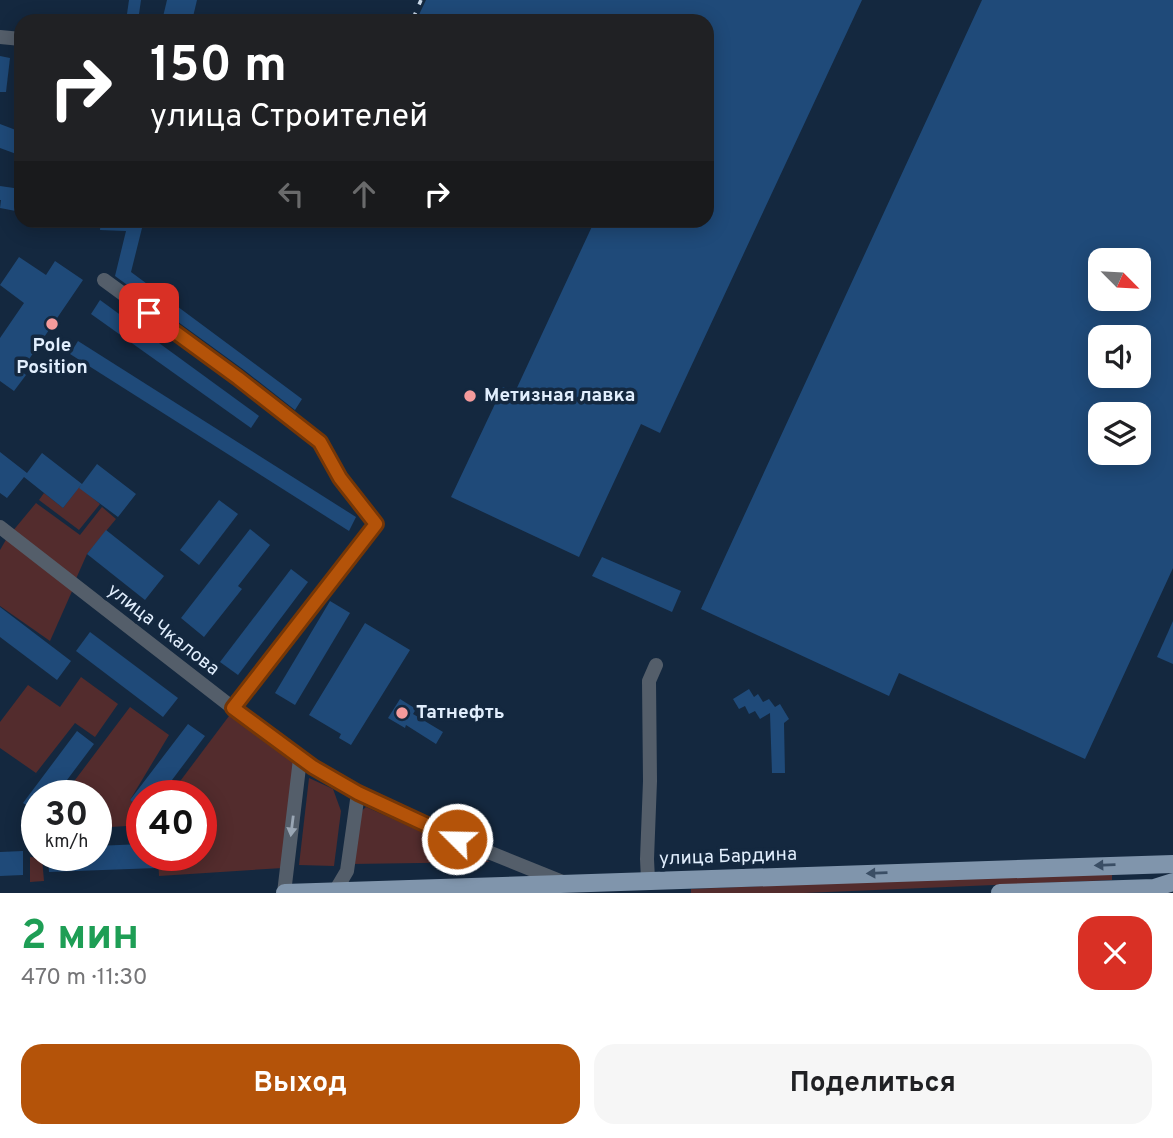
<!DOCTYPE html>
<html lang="ru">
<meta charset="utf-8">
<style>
body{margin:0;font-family:Overpass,sans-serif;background:#f6f6f6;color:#202124;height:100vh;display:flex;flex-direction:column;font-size:26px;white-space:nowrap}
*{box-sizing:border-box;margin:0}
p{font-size:23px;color:#757577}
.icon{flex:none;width:38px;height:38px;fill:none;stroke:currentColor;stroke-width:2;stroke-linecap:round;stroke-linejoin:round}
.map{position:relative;height:893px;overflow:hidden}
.sheet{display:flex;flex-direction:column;background:#fff;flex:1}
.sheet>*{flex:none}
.banner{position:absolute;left:14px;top:14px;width:700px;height:214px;border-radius:21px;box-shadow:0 4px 18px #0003;background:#202124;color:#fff;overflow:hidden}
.needle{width:46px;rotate:114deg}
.tools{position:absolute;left:1088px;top:248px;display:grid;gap:14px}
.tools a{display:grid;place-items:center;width:63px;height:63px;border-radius:14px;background:#fff;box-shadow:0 4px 18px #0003;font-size:35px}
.speed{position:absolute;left:21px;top:780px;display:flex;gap:14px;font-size:35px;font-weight:700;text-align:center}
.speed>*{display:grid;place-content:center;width:91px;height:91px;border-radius:50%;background:#fff;box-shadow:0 4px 18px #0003;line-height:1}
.speed small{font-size:18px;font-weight:400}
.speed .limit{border:10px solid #d22;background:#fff;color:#111}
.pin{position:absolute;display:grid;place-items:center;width:60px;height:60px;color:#fff;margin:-30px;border-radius:14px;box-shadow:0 4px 10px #0006}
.me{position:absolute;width:77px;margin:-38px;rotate:293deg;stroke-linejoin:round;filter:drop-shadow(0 0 5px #0008)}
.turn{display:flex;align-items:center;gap:24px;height:147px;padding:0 21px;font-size:32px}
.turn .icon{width:91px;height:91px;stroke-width:2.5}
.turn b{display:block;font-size:49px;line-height:60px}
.lanes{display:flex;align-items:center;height:66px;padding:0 21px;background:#0003;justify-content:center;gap:35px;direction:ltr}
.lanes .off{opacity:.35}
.round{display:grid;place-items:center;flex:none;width:74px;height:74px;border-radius:21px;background:#f6f6f6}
.head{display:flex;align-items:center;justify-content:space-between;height:119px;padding:0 21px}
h1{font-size:42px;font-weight:700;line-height:52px;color:#1e9e55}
.action{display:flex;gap:14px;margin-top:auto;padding:14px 21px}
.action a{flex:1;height:80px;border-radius:21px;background:#b45309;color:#fff;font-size:28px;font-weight:700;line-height:80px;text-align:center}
.action a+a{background:#f6f6f6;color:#202124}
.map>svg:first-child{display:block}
</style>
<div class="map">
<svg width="1173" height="893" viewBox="0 0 1173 893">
<rect width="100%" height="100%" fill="#14283f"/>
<g fill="#532c2d">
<path d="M79 487 100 504 79 530 39 500 44 493 63 508Z"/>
<path d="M36 503 80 535 102 507 116 519 87 554 75 581 12 532Z"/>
<path d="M7 538 73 589 50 641 0 606V550Z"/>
<path d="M81 677 118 704 95 737 75 723 36 773 0 748V722L28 685 60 707Z"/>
<path d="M130 707 169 735 130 800 142 809V825L96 828V796H63Z"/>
<path d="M232 712 296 761 283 868 159 876 158 856H201V796H169Z"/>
<path d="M309 778 333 789 341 811 334 866 299 865Z"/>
<path d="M366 807 490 862 351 864 356 816Z"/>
<path d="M30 857 42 858 44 881 30 882Z"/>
<path d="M1112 871V880L804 893H691V889Z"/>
</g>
<g fill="#1f4a79" fill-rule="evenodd">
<path d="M129 0H141L138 21H126Z"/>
<path d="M167 0H197L192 21H162Z"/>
<path d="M426 0H862L660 433 641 424 579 557 451 497 503 387 515 392 595 220H707V21H416Z"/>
<path d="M982 0H1173V568L1085 759 899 673 889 696 701 609ZM1101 261H1139V299H1101ZM1101 338H1139V376H1101ZM1101 415H1139V453H1101Z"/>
<path d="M0 56 10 58 6 92H0Z"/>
<path d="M0 124 21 132V149L19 155 0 148Z"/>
<path d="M0 186 21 189V212L0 208 1 200H0Z"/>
<path d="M101 220H144L131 272 302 399 295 410 244 370 115 276 126 231 100 230Z"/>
<path d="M19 257 46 275 55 261 83 280 21 371 26 375 14 391 0 381V338L24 303 0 285Z"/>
<path d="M100 300 259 416 251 428 91 314Z"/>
<path d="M78 341 356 517 349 531 70 354Z"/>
<path d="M0 452 27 473 42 453 82 484 97 464 136 494 118 517 79 488 81 485 63 508 24 477 7 498 0 493Z"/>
<path d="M219 500 238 514 199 565 180 550Z"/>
<path d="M250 529 270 545 238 586 242 589 204 637 181 618Z"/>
<path d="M106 530 164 576 145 600 87 554Z"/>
<path d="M602 557 681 591 672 612 592 576Z"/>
<path d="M291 569 308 582 238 675 220 662Z"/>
<path d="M330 601 350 613 295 705 275 693Z"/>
<path d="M0 607 71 661 57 680 0 637Z"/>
<path d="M1173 621V664L1157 657Z"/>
<path d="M365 623 410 650 351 745 339 738 341 734 309 715Z"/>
<path d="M90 632 178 698 163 717 76 651Z"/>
<path d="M749 689 754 697 758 694 763 702 769 699 775 707 780 704 789 719 784 723 785 773H772L770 713 760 719 755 711 749 714 745 706 739 709 733 699Z"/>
<path d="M400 699 416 709 413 714 443 732 436 744 406 725 405 728 388 718Z"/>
<path d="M188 724 205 736 160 796H142V809L130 800Z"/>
<path d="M77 731 94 744 55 796H37V812L23 803Z"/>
<path d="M142 844V856H156L157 868 49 872 48 856H96V846Z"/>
<path d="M23 851V875L0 876V852Z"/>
</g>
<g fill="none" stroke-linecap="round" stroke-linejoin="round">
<g stroke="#545e6a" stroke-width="14">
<path d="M0 37 21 39"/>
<path d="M104 280 238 378 320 442 340 478 376 524 233 708"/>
<path d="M0 527 233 708 312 767 358 793 434 830 565 883"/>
<path d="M648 880 647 859 650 781 649 681 656 665"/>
<path d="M284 893 300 759"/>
<path d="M334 893 347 871 358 793"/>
</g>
<g stroke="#8095ac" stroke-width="18">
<path d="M285 893 1173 864"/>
<path d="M1000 893 1154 888 1173 882"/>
</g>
<path stroke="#c9d7e7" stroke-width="3.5" stroke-dasharray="9 9" stroke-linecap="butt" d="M412 21 421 0"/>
</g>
<defs><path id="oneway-solid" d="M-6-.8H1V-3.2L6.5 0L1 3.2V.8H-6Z" transform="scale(1.75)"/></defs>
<use fill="#9aa6b4" href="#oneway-solid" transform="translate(292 826) rotate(97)"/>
<g fill="#3a4e65">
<use href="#oneway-solid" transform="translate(1105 865) rotate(178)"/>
<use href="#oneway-solid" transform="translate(877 873) rotate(178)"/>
</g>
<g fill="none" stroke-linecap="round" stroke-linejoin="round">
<g stroke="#753606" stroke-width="18">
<path id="route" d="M149 313 238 378 320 442 340 478 376 524 233 708 313 767 358 793 457 839"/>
</g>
<use href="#route" stroke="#b45309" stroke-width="12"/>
</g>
<g fill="#f59b9c" stroke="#14283f" stroke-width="2.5">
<circle cx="52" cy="324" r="7"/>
<circle cx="470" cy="396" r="7"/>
<circle cx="402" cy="713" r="7"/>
</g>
<g text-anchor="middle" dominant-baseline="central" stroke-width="7" stroke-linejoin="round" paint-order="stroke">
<g font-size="19" font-weight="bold" fill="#e1eefd" stroke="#14283f" text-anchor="start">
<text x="52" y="346" text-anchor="middle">Pole<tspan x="52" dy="22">Position</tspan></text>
<text x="484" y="396">Метизная лавка</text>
<text x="416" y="713">Татнефть</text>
</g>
<g font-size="19" fill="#e1eefd" stroke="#14283f">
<text transform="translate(163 630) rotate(38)">улица Чкалова</text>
<text transform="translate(728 857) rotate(-2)">улица Бардина</text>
</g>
</g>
</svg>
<div class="tools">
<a><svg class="needle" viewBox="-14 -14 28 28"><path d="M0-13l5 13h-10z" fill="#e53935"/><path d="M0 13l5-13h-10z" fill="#757577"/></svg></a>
<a><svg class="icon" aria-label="sound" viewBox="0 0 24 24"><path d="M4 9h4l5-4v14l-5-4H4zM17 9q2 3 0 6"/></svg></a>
<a><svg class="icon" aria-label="layers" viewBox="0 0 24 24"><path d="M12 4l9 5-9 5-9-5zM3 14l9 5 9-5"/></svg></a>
</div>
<div class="speed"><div>30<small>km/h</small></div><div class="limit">40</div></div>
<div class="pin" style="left:149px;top:313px;background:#d93025"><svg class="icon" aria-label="arrive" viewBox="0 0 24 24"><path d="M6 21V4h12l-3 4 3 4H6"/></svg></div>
<svg class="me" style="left:457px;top:839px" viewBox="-20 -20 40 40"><circle r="17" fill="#b45309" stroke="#fff" stroke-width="3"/><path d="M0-11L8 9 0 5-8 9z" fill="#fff"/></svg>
<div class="banner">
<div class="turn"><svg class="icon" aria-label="right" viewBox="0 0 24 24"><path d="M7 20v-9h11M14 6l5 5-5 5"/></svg><div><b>150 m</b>улица Строителей</div></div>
<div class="lanes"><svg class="icon off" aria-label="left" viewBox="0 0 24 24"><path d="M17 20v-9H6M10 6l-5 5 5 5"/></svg><svg class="icon off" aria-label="ahead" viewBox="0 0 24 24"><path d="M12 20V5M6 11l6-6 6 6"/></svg><svg class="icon" aria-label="right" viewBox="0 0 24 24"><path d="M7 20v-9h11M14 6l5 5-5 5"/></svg></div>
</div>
</div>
<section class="sheet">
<div class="head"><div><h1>2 мин</h1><p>470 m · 11:30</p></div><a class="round" style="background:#d93025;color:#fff"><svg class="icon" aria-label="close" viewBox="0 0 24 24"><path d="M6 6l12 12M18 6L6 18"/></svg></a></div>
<div class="action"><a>Выход</a><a>Поделиться</a></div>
</section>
